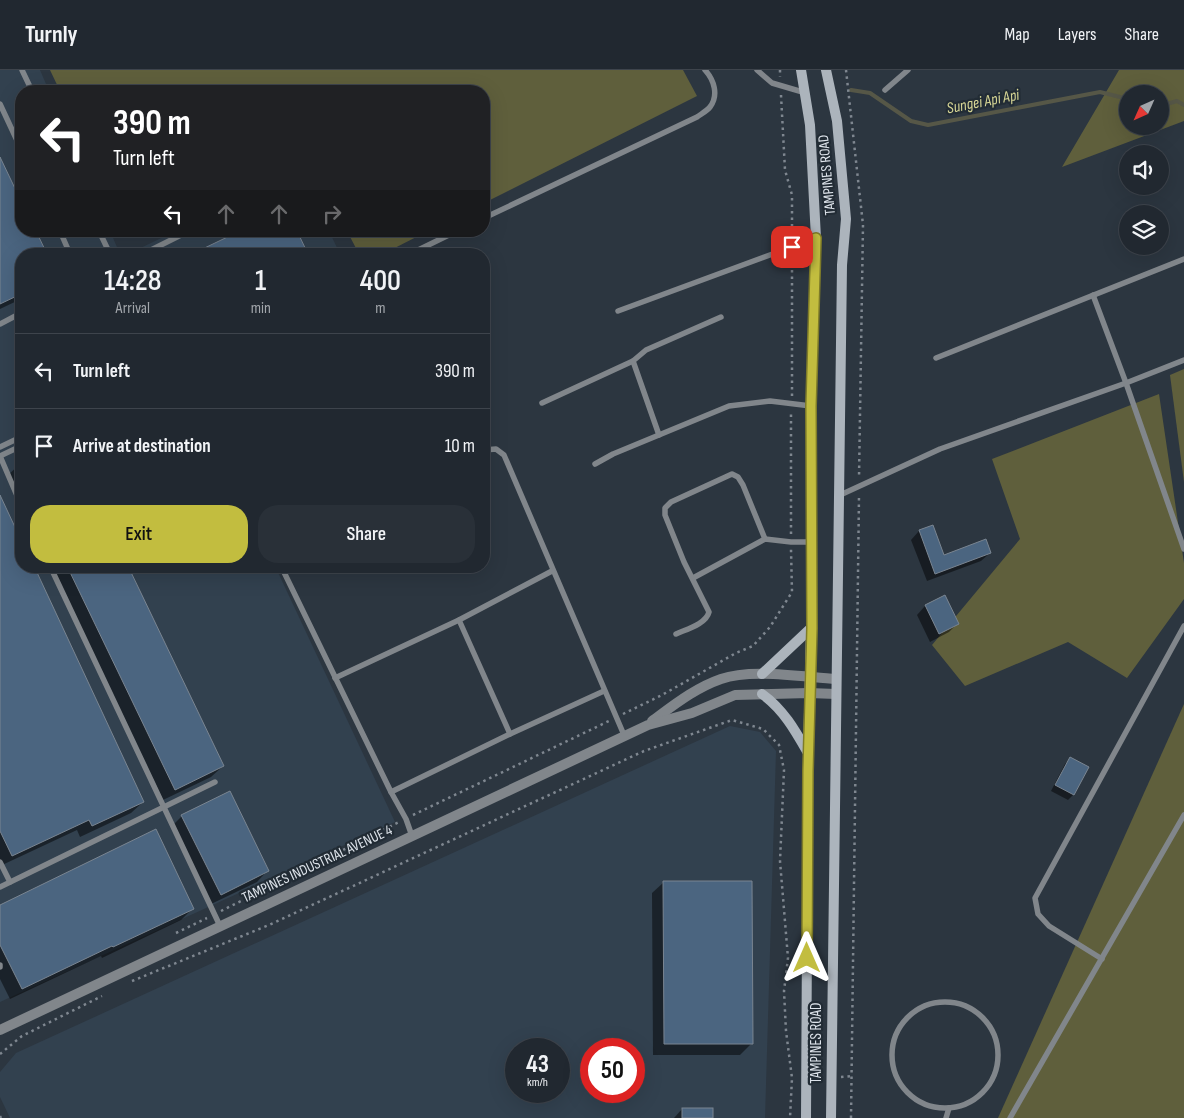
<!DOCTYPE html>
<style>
body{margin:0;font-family:"Sofia Sans Condensed",sans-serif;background:#293038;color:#f1f3f6;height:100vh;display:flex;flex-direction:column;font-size:19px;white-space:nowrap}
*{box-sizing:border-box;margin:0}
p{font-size:16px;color:#a2a6ab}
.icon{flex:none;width:28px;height:28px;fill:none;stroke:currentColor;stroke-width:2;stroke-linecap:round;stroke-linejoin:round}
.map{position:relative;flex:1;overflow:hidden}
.sheet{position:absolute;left:15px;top:178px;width:475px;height:325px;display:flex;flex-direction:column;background:#212830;border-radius:20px;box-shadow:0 5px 20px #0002,0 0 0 1px #3e444c}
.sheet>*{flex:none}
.guide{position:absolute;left:15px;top:15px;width:475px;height:152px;border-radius:20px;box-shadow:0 5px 20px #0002,0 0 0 1px #3e444c;background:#202124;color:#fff;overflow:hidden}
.needle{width:32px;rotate:225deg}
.buttons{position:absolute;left:1119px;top:15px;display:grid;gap:10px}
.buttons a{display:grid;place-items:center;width:50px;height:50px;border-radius:50%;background:#212830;box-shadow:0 5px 20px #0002,0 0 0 1px #3e444c;font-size:25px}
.speed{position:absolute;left:505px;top:968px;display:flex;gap:10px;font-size:25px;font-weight:700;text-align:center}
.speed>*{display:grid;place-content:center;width:65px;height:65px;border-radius:50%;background:#212830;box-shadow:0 5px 20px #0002,0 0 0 1px #3e444c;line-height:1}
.speed small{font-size:12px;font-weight:400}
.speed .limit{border:8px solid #d22;background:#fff;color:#111}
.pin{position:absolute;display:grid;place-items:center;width:42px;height:42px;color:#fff;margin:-21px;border-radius:10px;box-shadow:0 2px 8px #0006}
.me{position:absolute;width:55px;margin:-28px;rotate:0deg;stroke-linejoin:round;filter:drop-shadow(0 0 4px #0008)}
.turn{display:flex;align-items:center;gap:18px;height:105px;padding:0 15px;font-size:22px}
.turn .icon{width:65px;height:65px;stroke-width:2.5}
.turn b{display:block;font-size:35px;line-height:42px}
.lanes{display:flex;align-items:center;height:48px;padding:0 15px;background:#0003;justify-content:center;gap:25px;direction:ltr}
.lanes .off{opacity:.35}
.eta{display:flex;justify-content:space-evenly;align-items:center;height:85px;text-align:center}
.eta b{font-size:30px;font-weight:600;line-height:35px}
.button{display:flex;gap:10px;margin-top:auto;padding:10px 15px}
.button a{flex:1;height:58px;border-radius:20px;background:#c2bd3f;color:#111;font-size:20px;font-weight:600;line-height:58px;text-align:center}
.button a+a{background:#293038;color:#f1f3f6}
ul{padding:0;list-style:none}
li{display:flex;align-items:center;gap:15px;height:75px;padding:0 15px;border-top:1px solid #3e444c}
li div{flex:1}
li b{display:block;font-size:19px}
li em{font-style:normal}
header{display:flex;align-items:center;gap:30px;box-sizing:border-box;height:70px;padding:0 25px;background:#212830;border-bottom:1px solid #3e444c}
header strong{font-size:24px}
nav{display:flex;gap:28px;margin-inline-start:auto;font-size:18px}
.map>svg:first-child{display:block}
</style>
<header>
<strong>Turnly</strong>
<nav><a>Map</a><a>Layers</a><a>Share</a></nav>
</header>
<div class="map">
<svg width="1184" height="1048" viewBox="0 0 1184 1048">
<rect width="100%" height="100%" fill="#2c3640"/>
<g fill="#32414f" fill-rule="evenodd">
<path d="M0 0H40L49 21H21V161H110L120 184H21V496H275L395 752 0 932Z"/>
<path d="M176 161H329L340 184H128Z"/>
<path d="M730 656 760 662 776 681 765 1048H10L0 1027V1002L16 983ZM516 979H559V1021H516ZM591 979H634V1021H591Z"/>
</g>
<g fill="#5f5f3c" fill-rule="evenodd">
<path d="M50 0H683L697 26 484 133V21H60Z"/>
<path d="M1119 0H1184V51L1062 97ZM1128 24H1160V56H1128Z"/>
<path d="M347 161H428L383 184H359Z"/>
<path d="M1184 299V412L1170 305Z"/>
<path d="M1159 324 1184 493V529L1127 608 1068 572 965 616 932 575 1020 469 992 389Z"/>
<path d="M1184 634V1048H998Z"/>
</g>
<g fill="#0007">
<path d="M0 89 21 134V229L0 239Z"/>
<path d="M21 393V435L7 406Z"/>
<path d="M0 428 21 473V496L143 732 131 743 80 767 77 760 0 796Z"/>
<path d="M932 457 943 486 990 483 981 491 927 511 911 470 919 461Z"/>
<path d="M51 496H127L223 696 211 707 163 730Z"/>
<path d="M944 527 957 554 949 562 930 572 917 545 925 536Z"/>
<path d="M1071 689 1087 698 1073 725 1068 730 1051 721 1065 694Z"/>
<path d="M182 746 268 800 257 812 209 835 171 757Z"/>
<path d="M664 812 751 974 740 985H653L652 823Z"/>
<path d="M0 837 192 839 181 850 102 888 101 886 10 929 0 909Z"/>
<path d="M682 1039 712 1048H674Z"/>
</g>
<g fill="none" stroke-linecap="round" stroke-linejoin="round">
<g stroke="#565747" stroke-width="4">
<path d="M851 20 870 23 911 51 928 55 1100 22 1128 29"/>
<path d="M1160 36 1177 31 1184 35"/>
</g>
</g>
<g fill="#4b6580" stroke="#7a8591">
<path d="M0 87 21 131V161H36L47 184H21V224L0 234Z"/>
<path d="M240 161H297L308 184H192Z"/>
<path d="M0 425 21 470V496H34L144 732 92 756 89 750 12 786 0 761Z"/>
<path d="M933 455 944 485 986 469 991 483 935 504 919 460Z"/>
<path d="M67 496H128L224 696 175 720Z"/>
<path d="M945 525 959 554 939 564 925 535Z"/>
<path d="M1070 687 1089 697 1074 725 1055 715Z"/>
<path d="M230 721 269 801 221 825 181 745Z"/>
<path d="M156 759 194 839 113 877 112 876 22 919 0 875V835Z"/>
<path d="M663 811H752L753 974H664Z"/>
<rect x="682" y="1038" width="31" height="10"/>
</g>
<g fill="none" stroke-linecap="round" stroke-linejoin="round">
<g stroke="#7f8790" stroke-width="2.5" stroke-dasharray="2.5 4" stroke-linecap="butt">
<path d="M780 0V7"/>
<path d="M846 0 863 155 859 408"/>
<path d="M781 25 785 100 792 125V169"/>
<path d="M792 326V187"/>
<path d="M791 464V342"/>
<path d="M623 644 662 625 736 583 753 576 770 557 792 522 791 479"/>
<path d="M413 745 609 651"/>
<path d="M221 841 399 752"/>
<path d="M176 863 207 848"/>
<path d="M132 911 269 855 644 681 732 650 763 659 779 675 784 700 780 791 788 888 784 921 786 961 792 1008 790 1048"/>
<path d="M0 984 22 966 102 926"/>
<path d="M841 1007 852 1006"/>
<path d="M0 1046 1 1048"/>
<path d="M851 1048 859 426"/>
</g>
<g stroke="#81868b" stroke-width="5.5">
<path d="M22 0 32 21"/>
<path d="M757 0 772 13 806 23"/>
<path d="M885 20 908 0"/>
<path d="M0 34 21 79"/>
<path d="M484 148 697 47C701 44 707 41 710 37 719 25 714 10 705 0"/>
<path d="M60 161 70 184"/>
<path d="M99 161 110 184"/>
<path d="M143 184 189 161"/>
<path d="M410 184 457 161"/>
<path d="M1093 225 1126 313 1184 479"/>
<path d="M618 241 816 168"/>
<path d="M0 254 21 243"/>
<path d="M936 288 1184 189"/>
<path d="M542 333 633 291"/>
<path d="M659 365 633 291 646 280 721 247"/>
<path d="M0 377 21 367"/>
<path d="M484 380 496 379 504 385 624 665"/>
<path d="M0 386 21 435"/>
<path d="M0 386 21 376"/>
<path d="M595 394 613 384 729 336 770 331 811 336"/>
<path d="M838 426 940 379 1126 313 1184 290"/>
<path d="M50 496 220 856"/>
<path d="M281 496 391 722 406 749 412 766"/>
<path d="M693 508 765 469 791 472H812"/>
<path d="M459 550 510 664"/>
<path d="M676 564C687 559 706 554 709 542L684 492 665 445V438L671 432 732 404 738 407 743 415 765 469"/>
<path d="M335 608 459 550 552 501"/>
<path d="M391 722 510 664 604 621"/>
<path d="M0 792 10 812"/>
<path d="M0 817 215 712"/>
<path d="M1102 889 1049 856 1038 844 1035 828 1184 556"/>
<path d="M0 895V897"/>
<circle cx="945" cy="985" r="53"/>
<path d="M946 1048 949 1038"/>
<path d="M1010 1048 1184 745"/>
</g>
<g stroke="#81868b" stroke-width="10">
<path d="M652 651C674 635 695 618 721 609 751 598 804 607 836 609"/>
<path d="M0 960 648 655 692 643 735 625 809 623 836 624"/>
</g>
<g stroke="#acb4bc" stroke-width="10">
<path d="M801 0 810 55 816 168 811 336V558L808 684 806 1048"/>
<path d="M826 0 837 51 846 149 842 195 831 1048"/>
<path d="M762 604 811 558"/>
<path d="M762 624C783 639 795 660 808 683"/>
</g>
</g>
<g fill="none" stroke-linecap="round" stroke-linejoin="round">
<g stroke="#7e7b29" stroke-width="12">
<path id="route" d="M792 177 816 168 811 336 812 558 808 701 807 888"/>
</g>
<use href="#route" stroke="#c2bd3f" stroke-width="9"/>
</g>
<g text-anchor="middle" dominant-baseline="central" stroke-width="4.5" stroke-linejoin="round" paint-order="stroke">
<g font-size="15" fill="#dee4eb" stroke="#222c35">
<text transform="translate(827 105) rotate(-95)">TAMPINES ROAD</text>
<text transform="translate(317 794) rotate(-25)">TAMPINES INDUSTRIAL AVENUE 4</text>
<text transform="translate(816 973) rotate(-90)">TAMPINES ROAD</text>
</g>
<g font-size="16" font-style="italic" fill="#d8d796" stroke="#222c35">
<text transform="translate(983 32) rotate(-11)">Sungei Api Api</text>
</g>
</g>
</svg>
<div class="buttons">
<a><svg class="needle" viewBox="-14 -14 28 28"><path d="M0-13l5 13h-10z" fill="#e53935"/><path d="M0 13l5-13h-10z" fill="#a2a6ab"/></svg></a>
<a><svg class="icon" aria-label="sound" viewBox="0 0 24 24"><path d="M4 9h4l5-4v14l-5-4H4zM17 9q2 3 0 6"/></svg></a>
<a><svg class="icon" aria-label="layers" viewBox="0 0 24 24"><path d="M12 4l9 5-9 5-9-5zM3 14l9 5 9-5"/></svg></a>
</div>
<div class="speed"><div>43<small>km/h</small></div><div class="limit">50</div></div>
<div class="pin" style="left:792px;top:177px;background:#d93025"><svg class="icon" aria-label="arrive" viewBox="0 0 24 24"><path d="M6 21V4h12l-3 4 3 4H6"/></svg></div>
<svg class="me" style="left:807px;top:888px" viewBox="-20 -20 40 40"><path d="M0-17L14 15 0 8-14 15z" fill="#c2bd3f" stroke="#fff" stroke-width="4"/></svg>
<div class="guide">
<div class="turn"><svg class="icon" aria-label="left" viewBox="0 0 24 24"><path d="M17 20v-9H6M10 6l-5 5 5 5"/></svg><div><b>390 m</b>Turn left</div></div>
<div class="lanes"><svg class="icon" aria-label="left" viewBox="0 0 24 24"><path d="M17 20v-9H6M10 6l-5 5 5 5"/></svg><svg class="icon off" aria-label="ahead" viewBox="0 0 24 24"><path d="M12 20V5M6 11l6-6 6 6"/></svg><svg class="icon off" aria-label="ahead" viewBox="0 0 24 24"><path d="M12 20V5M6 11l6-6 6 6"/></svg><svg class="icon off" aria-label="right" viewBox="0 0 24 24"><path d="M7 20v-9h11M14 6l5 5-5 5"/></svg></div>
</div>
<section class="sheet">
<div class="eta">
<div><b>14:28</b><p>Arrival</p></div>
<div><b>1</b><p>min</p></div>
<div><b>400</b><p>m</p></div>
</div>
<ul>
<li><svg class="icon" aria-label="left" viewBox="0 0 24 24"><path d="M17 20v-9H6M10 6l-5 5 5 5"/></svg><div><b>Turn left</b></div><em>390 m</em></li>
<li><svg class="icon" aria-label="arrive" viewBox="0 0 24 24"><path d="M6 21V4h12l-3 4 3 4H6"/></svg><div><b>Arrive at destination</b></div><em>10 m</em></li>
</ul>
<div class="button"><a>Exit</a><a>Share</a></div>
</section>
</div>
